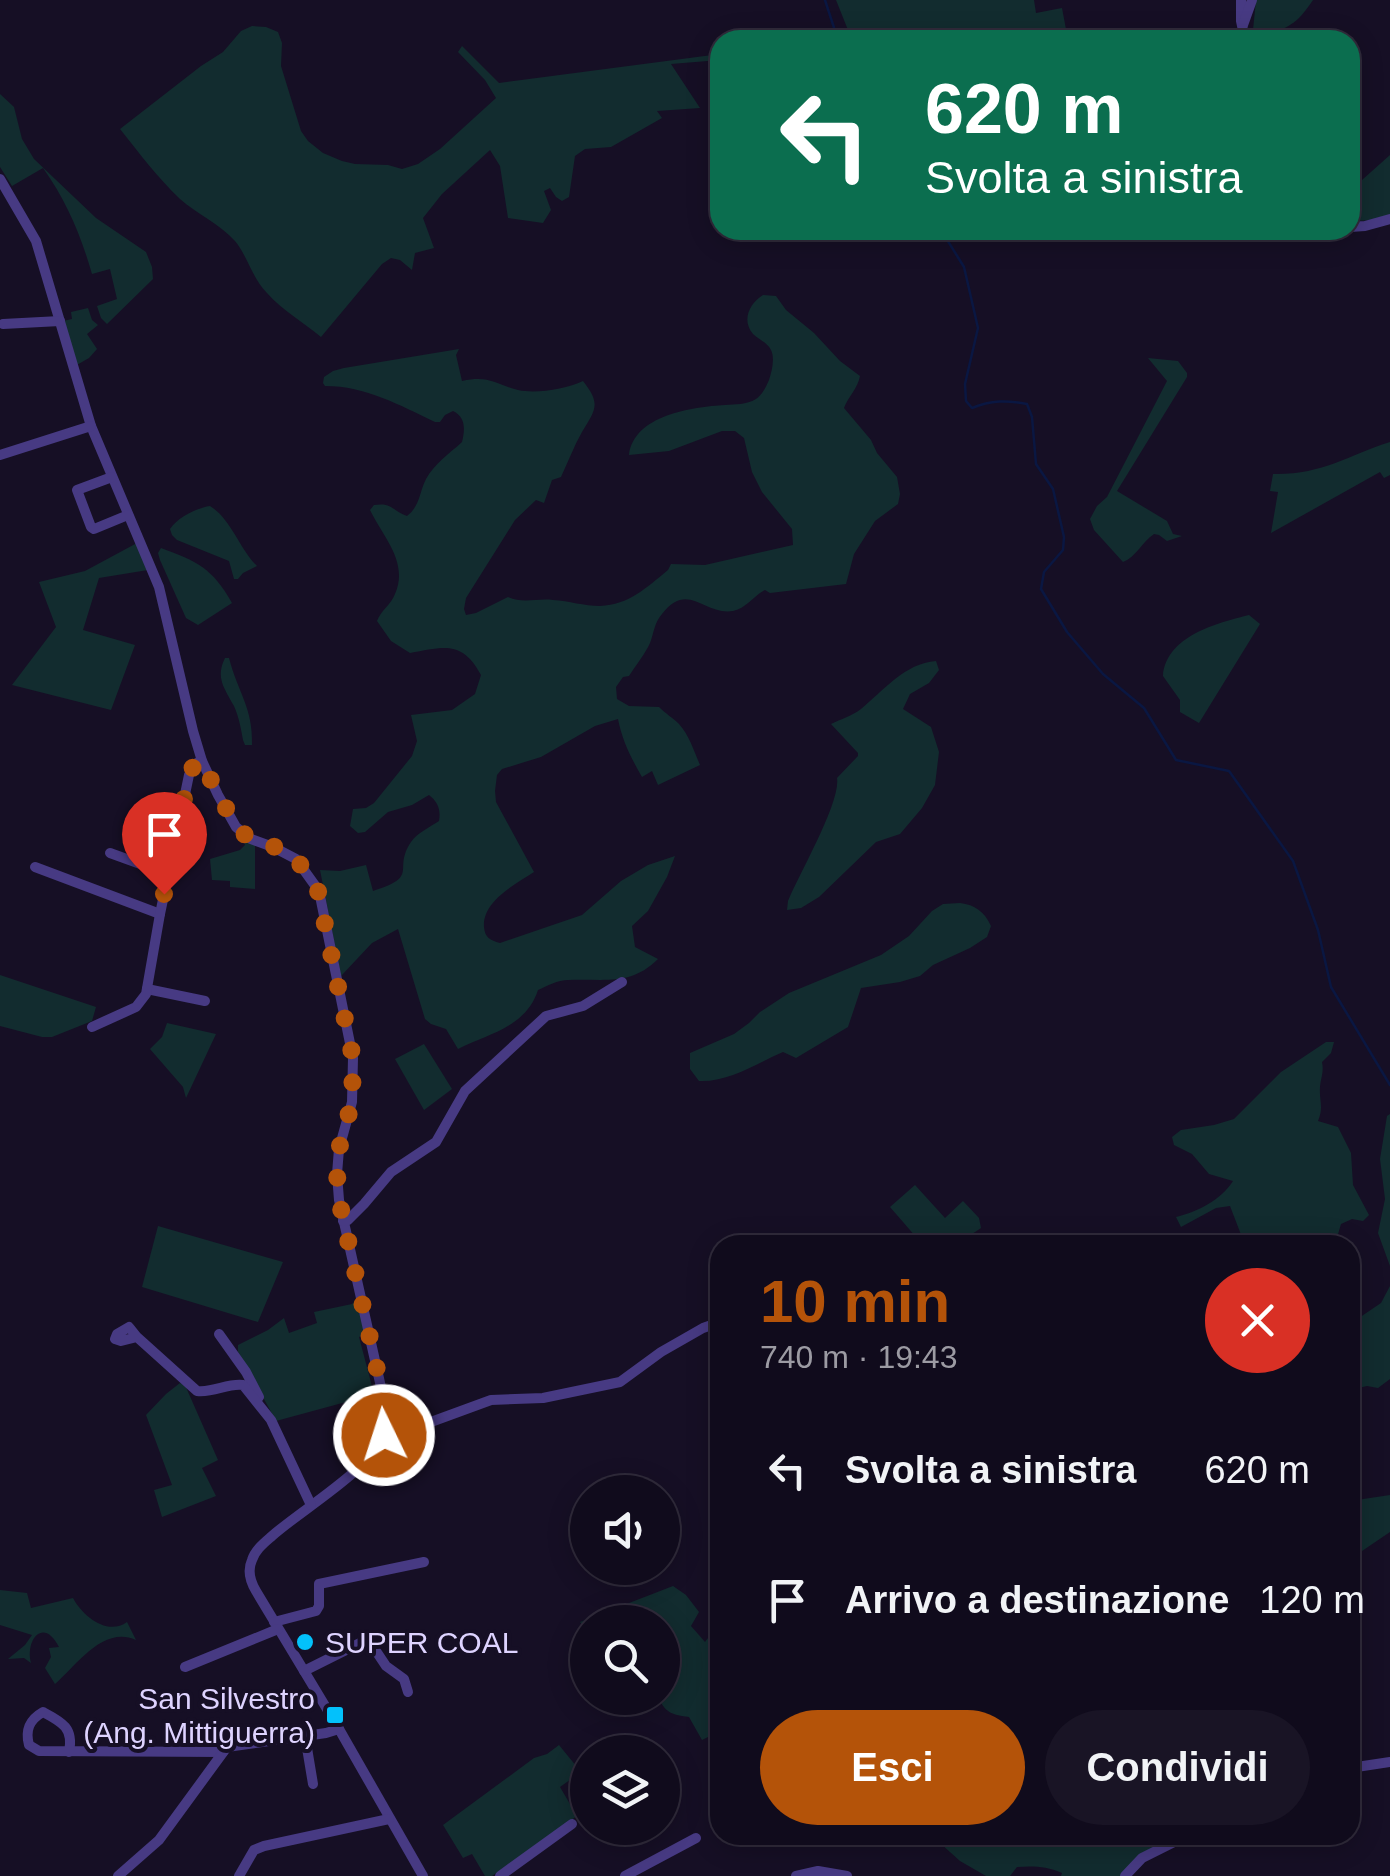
<!DOCTYPE html>
<html lang="it">
<meta charset="utf-8">
<style>
body{margin:0;font-family:Helvetica,sans-serif;background:#191425;color:#f1f3f6;height:100vh;display:flex;flex-direction:column;font-size:38px;white-space:nowrap}
*{box-sizing:border-box;margin:0}
p{font-size:32px;color:#9c9ba3}
.icon{flex:none;width:55px;height:55px;fill:none;stroke:currentColor;stroke-width:2;stroke-linecap:round;stroke-linejoin:round}
.map{position:relative;flex:1;overflow:hidden}
.details{position:absolute;left:710px;top:1235px;width:650px;height:610px;display:flex;flex-direction:column;background:#100b1c;border-radius:30px;box-shadow:0 5px 25px #0003,0 0 0 2px #302b3b}
.details>*{flex:none}
.top-card{position:absolute;left:710px;top:30px;width:650px;height:210px;border-radius:30px;box-shadow:0 5px 25px #0003,0 0 0 2px #302b3b;background:#0b6e4f;color:#fff;overflow:hidden}
.tools{position:absolute;left:570px;top:1475px;display:grid;gap:20px}
.tools a{display:grid;place-items:center;width:110px;height:110px;border-radius:50%;background:#100b1c;box-shadow:0 5px 25px #0003,0 0 0 2px #302b3b;font-size:50px}
.pin{position:absolute;display:grid;place-items:center;width:85px;height:85px;color:#fff;margin:-102px -42px;border-radius:50% 50% 50% 0;rotate:-45deg;box-shadow:0 0 10px #0007}
.pin .icon{rotate:45deg}
.me{position:absolute;width:110px;margin:-55px;rotate:356deg;stroke-linejoin:round;filter:drop-shadow(0 0 8px #0008)}
.turn{display:flex;align-items:center;gap:35px;height:210px;padding:0 50px;font-size:45px}
.turn .icon{width:130px;height:130px;stroke-width:2.5}
.turn b{display:block;font-size:70px;line-height:85px}
.round{display:grid;place-items:center;flex:none;width:105px;height:105px;border-radius:52px;background:#191425}
.headline{display:flex;align-items:center;justify-content:space-between;height:170px;padding:0 50px}
h1{font-size:60px;font-weight:600;line-height:75px;color:#b45309}
.cta{display:flex;gap:20px;margin-top:auto;padding:20px 50px}
.cta a{flex:1;height:115px;border-radius:60px;background:#b45309;color:#fff;font-size:40px;font-weight:600;line-height:115px;text-align:center}
.cta a+a{background:#191425;color:#f1f3f6}
ul{padding:0;list-style:none}
li{display:flex;align-items:center;gap:30px;height:130px;padding:0 50px}
li div{flex:1}
li b{display:block;font-size:38px}
li em{font-style:normal}
.map>svg:first-child{display:block}
</style>
<div class="map">
<svg width="1390" height="1876" viewBox="0 0 1390 1876">
<rect width="100%" height="100%" fill="#160f25"/>
<g fill="#122c2f">
<path d="M836 0H1034L1036 13 1062 8 1068 40H852Z"/>
<path d="M1256 0H1313C1297 24 1284 35 1253 30Z"/>
<path d="M252 26 266 27 278 32 282 43 281 66 301 131 308 141 323 153 342 161 355 164 388 165 402 169 418 164 440 149 496 98 485 80 458 52 462 46 499 83 720 54V60L671 64 700 108 657 111 662 118 611 147 585 149 575 156 569 197 562 201 556 197 550 188 544 191 551 210 543 223 508 218 500 166 490 150 442 194 423 218 434 248 415 253 412 270 400 260 391 258 382 264 321 337C303 322 282 310 267 293 252 278 248 257 235 241 220 224 197 214 180 199 158 178 139 153 120 129L201 66 223 52 241 31Z"/>
<path d="M0 94 14 107 22 139 34 159 96 218 146 252 152 267 153 279 107 324 101 318 97 306 117 299 110 269 92 274C80 233 67 202 43 168L12 186 0 167Z"/>
<path d="M1390 155V216L1377 220 1350 221V181L1362 180Z"/>
<path d="M763 295 776 296 786 310 814 333 840 361 860 376C858 388 848 397 844 408L871 440 877 453 897 477 900 494 898 504 875 521 854 554 846 584 770 593 765 590C753 596 747 608 733 611 705 616 688 580 662 614 654 623 654 633 650 643 645 654 636 665 629 676L623 677 616 687 617 699 629 706 659 707C666 714 673 718 679 724 689 735 694 751 700 765L658 785 652 771 642 777C631 758 622 740 618 719L595 726 541 757 502 769 497 775 495 791 496 802 534 872C516 884 482 901 484 927 485 938 490 940 500 943L582 915 621 881 648 865 675 856 667 877 648 911 632 926 635 947 658 959C630 987 603 978 568 980 558 980 547 986 538 990 526 1027 490 1033 458 1049L446 1029 431 1024 425 1019 398 929 372 943 341 976 320 870 340 871 366 865 373 891C421 876 392 870 411 842 417 833 430 827 439 821 441 810 438 802 429 795L412 805 388 812 365 832 358 833 350 826 353 809 366 808 374 803 412 756 417 741 411 715 452 710 475 694 481 675C462 640 444 647 410 653L391 641 377 621C381 610 391 605 395 594 409 562 383 537 370 510L374 505C393 502 392 511 407 516 420 506 419 493 426 479 435 463 449 454 462 442 465 430 466 417 453 411L445 415 440 422H435C399 405 366 386 325 386L323 383 324 377 333 371 344 368 459 349 456 355 462 381C490 375 494 384 518 390 536 394 566 389 583 381 601 404 596 409 582 432 574 446 568 462 561 477L552 480 544 503 536 500 515 520 466 598 464 609 466 615 476 613 508 597C523 604 537 598 553 600 569 601 584 606 600 606 629 605 647 587 668 570L671 564 705 565 793 545 792 529 762 492 752 472 744 438 735 431H722L669 451 629 455C634 415 692 407 725 405 736 404 746 405 756 399 762 395 766 387 769 380 772 371 775 358 771 350 767 342 759 340 753 334 741 320 750 303 763 295Z"/>
<path d="M88 308 92 320 98 325 87 334 97 349 89 358 75 366 63 321 72 319 71 312Z"/>
<path d="M1148 358 1178 361 1187 373V377L1117 491 1167 521 1173 534 1182 536 1167 541 1159 535 1154 534C1142 542 1136 557 1123 562L1094 530 1090 519 1097 506 1107 497 1167 381Z"/>
<path d="M1390 442V475L1384 478 1380 472 1271 533 1278 492 1270 491 1273 474C1322 475 1346 456 1390 442Z"/>
<path d="M210 506C231 519 239 548 257 566L243 573 238 579H234L229 561 177 540 172 535 170 529C178 517 197 508 210 506Z"/>
<path d="M137 543 148 570 99 578 83 630 135 645 111 710 12 685 56 627 39 582 85 571Z"/>
<path d="M161 548C197 561 212 568 232 603L198 625 186 618 160 560 158 553Z"/>
<path d="M1249 615 1260 624 1199 723 1180 712V700L1163 676C1166 636 1217 623 1249 615Z"/>
<path d="M225 658H229C238 693 253 707 252 745H245L243 740C241 729 239 717 234 706 225 689 215 678 225 658Z"/>
<path d="M936 661 939 670 929 683 910 694 903 709 931 727 939 752 935 785 922 808 900 834 876 842 819 897 801 908 787 910 788 901C799 874 841 802 837 778L858 756V753L831 724C841 719 852 716 861 709 883 691 905 663 936 661Z"/>
<path d="M244 841 255 844V889L230 887V881L212 880 210 859 240 850 245 845Z"/>
<path d="M960 903C975 905 984 911 991 926L987 937 970 948 933 965 920 976 900 982 861 988 848 1027 796 1058 783 1052C755 1064 730 1082 699 1081L690 1069V1053L734 1034 749 1023 760 1012 789 993 881 955 909 936 932 911 943 904Z"/>
<path d="M0 975 96 1007 92 1021 52 1037H42L0 1026Z"/>
<path d="M167 1023 216 1034 186 1098 183 1087 150 1049 162 1037Z"/>
<path d="M1326 1042H1334L1331 1053 1322 1062C1324 1072 1321 1077 1320 1087 1319 1101 1324 1107 1318 1121L1338 1127 1351 1153 1353 1185 1369 1215 1363 1221 1352 1219 1341 1224 1336 1241 1330 1245H1245L1230 1206 1216 1208 1181 1227 1176 1217C1197 1212 1221 1200 1233 1181L1209 1174 1192 1154 1174 1145 1172 1137 1181 1130 1214 1125 1234 1119 1281 1072Z"/>
<path d="M424 1044 452 1089 424 1110 395 1059Z"/>
<path d="M1390 1114V1266L1378 1233 1385 1199 1380 1159 1387 1116Z"/>
<path d="M915 1185 945 1218 963 1201 979 1218 981 1228 966 1238 965 1245H923L890 1207Z"/>
<path d="M158 1226 283 1262 258 1322 142 1287Z"/>
<path d="M1390 1286V1379L1378 1388 1367 1386 1350 1390V1324L1381 1303Z"/>
<path d="M358 1298 366 1334 359 1337 373 1390 368 1396 276 1421 238 1352V1345L268 1330 284 1318 289 1333 317 1323 314 1312 352 1304Z"/>
<path d="M180 1383 185 1385 218 1460 202 1468 216 1496 162 1517 154 1490 172 1485 146 1415 166 1394Z"/>
<path d="M1390 1495V1532L1362 1551 1350 1563V1501Z"/>
<path d="M673 1586 686 1595 699 1612 691 1626 705 1642 720 1622V1731L702 1740 689 1717C673 1715 665 1713 659 1698H662V1622H588L587 1631 580 1622Z"/>
<path d="M0 1590 27 1593 31 1608 73 1598C83 1617 108 1636 127 1622L136 1640C103 1625 76 1666 55 1684L45 1668 51 1657 49 1648 59 1647C44 1617 25 1639 31 1663L24 1658 8 1659 25 1645 32 1635 0 1625Z"/>
<path d="M559 1745 581 1772 560 1787 577 1816 492 1876H485L472 1854 463 1858 443 1825 534 1758 547 1754Z"/>
<path d="M931 1835H1152L1157 1844 1122 1876H1061L1062 1873C1046 1866 1033 1866 1017 1867L1010 1876H986L960 1861Z"/>
</g>
<g fill="none" stroke-linecap="round" stroke-linejoin="round">
<g stroke="#0a1742" stroke-width="2.5">
<path d="M825 0 838 40"/>
<path d="M941 230 964 267 978 328 965 384 966 401 972 408C991 400 1007 400 1027 404L1032 417 1036 464 1053 489 1064 537 1063 550 1044 572 1041 589 1067 632 1103 674 1144 708 1176 760 1229 771 1293 861 1318 930 1331 987 1390 1085"/>
</g>
<g stroke="#473a83" stroke-width="10">
<path d="M1241 0V21L1245 40"/>
<path d="M1243 25 1252 0"/>
<path d="M0 179 36 241 91 426 159 587 193 731 202 761 218 795 236 827 251 839 273 847 296 859 319 891 353 1058 352 1102 339 1149 337 1174 339 1200 385 1405C387 1416 387 1426 383 1436 370 1470 301 1510 272 1536 264 1543 255 1550 252 1560 247 1571 250 1581 256 1591L339 1729 423 1876"/>
<path d="M1350 227 1365 226 1390 219"/>
<path d="M3 324 60 321"/>
<path d="M0 455 91 426"/>
<path d="M112 477 77 490 91 527 94 529 128 515"/>
<path d="M110 853 168 874"/>
<path d="M35 867 160 914"/>
<path d="M147 989 205 1001"/>
<path d="M92 1027 136 1007 146 994 160 914 189 775 197 763 202 761"/>
<path d="M343 1221 348 1220 364 1204 391 1172 436 1142 465 1091 546 1016 583 1006 622 982"/>
<path d="M219 1334 246 1372 259 1397"/>
<path d="M137 1337 129 1327 117 1334 115 1339 121 1341 137 1337 197 1391C214 1393 227 1383 243 1385L271 1420 311 1505"/>
<path d="M384 1435 390 1437 491 1400 543 1398 620 1382 661 1352 703 1328 720 1322"/>
<path d="M274 1622 316 1611 319 1606V1584L424 1562"/>
<path d="M185 1667 278 1629"/>
<path d="M304 1671 368 1639 386 1666 404 1679 408 1692"/>
<path d="M305 1736 313 1784"/>
<path d="M69 1752C74 1728 62 1722 43 1712 29 1720 25 1730 29 1745L39 1751 223 1752"/>
<path d="M1350 1768 1390 1762"/>
<path d="M118 1876 159 1840 227 1747 326 1733 339 1729"/>
<path d="M239 1876 254 1850 264 1846 389 1819"/>
<path d="M500 1876 572 1824"/>
<path d="M625 1876 696 1838"/>
<path d="M796 1876 818 1871 847 1876"/>
<path d="M1125 1876 1142 1858 1188 1835"/>
</g>
</g>
<g fill="none" stroke-linecap="round" stroke-linejoin="round">
<path stroke="#b45309" stroke-width="18" stroke-dasharray="0 32.4" d="M164 894 189 775 193 767 202 761 218 795 240 831 251 839 273 846 296 858 318 891 353 1058 352 1102 339 1149 337 1174 339 1200 385 1405 386 1420 384 1435"/>
</g>
<g fill="#03c1fb" stroke="#160f25" stroke-width="4">
<circle cx="305" cy="1642" r="10"/>
<rect x="325" y="1705" width="20" height="20" rx="5"/>
</g>
<g text-anchor="middle" dominant-baseline="central" stroke-width="8" stroke-linejoin="round" paint-order="stroke">
<g font-size="30" fill="#ded3ff" stroke="#160f25" text-anchor="start">
<text x="325" y="1642">SUPER COAL</text>
<text x="315" y="1698" text-anchor="end">San Silvestro<tspan x="315" dy="34">(Ang. Mittiguerra)</tspan></text>
</g>
</g>
</svg>
<div class="tools">
<a><svg class="icon" aria-label="sound" viewBox="0 0 24 24"><path d="M4 9h4l5-4v14l-5-4H4zM17 9q2 3 0 6"/></svg></a>
<a><svg class="icon" aria-label="search" viewBox="0 0 24 24"><circle cx="10" cy="10" r="6"/><path d="M15 15l6 6"/></svg></a>
<a><svg class="icon" aria-label="layers" viewBox="0 0 24 24"><path d="M12 4l9 5-9 5-9-5zM3 14l9 5 9-5"/></svg></a>
</div>
<div class="pin" style="left:164px;top:894px;background:#d93025"><svg class="icon" aria-label="arrive" viewBox="0 0 24 24"><path d="M6 21V4h12l-3 4 3 4H6"/></svg></div>
<svg class="me" style="left:384px;top:1435px" viewBox="-20 -20 40 40"><circle r="17" fill="#b45309" stroke="#fff" stroke-width="3"/><path d="M0-11L8 9 0 5-8 9z" fill="#fff"/></svg>
<div class="top-card">
<div class="turn"><svg class="icon" aria-label="left" viewBox="0 0 24 24"><path d="M17 20v-9H6M10 6l-5 5 5 5"/></svg><div><b>620 m</b>Svolta a sinistra</div></div>
</div>
<section class="details">
<div class="headline"><div><h1>10 min</h1><p>740 m · 19:43</p></div><a class="round" style="background:#d93025;color:#fff"><svg class="icon" aria-label="close" viewBox="0 0 24 24"><path d="M6 6l12 12M18 6L6 18"/></svg></a></div>
<ul>
<li><svg class="icon" aria-label="left" viewBox="0 0 24 24"><path d="M17 20v-9H6M10 6l-5 5 5 5"/></svg><div><b>Svolta a sinistra</b></div><em>620 m</em></li>
<li><svg class="icon" aria-label="arrive" viewBox="0 0 24 24"><path d="M6 21V4h12l-3 4 3 4H6"/></svg><div><b>Arrivo a destinazione</b></div><em>120 m</em></li>
</ul>
<div class="cta"><a>Esci</a><a>Condividi</a></div>
</section>
</div>
